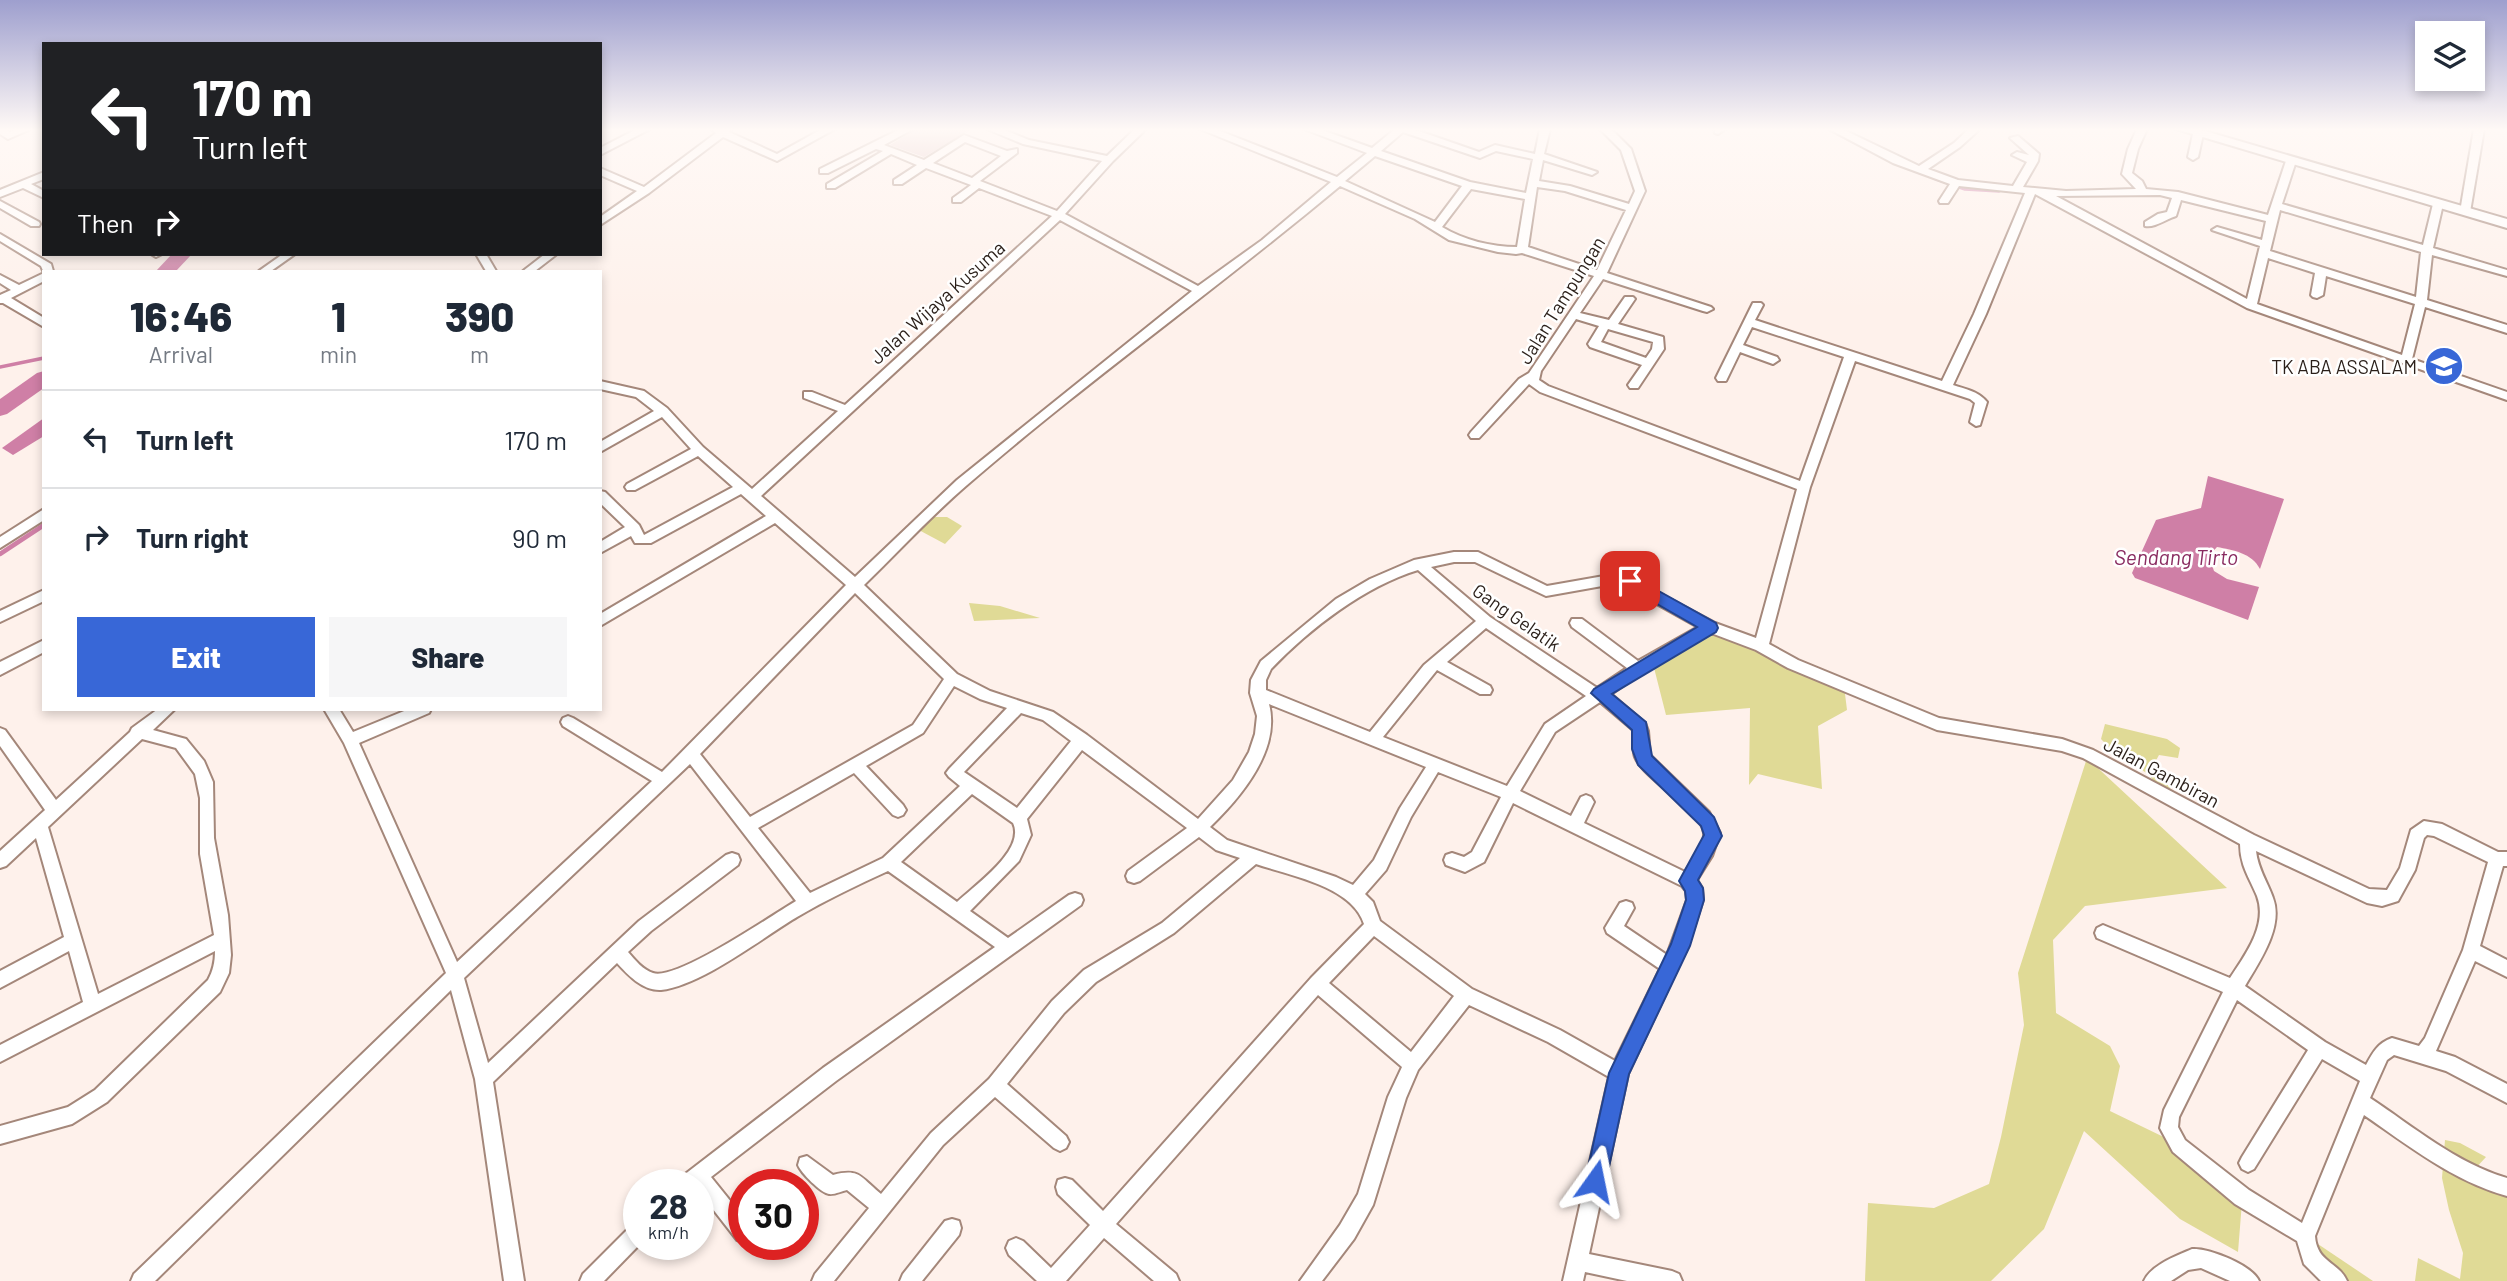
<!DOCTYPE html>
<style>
body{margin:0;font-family:Barlow,sans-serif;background:#f6f6f7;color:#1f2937;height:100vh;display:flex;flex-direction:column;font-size:26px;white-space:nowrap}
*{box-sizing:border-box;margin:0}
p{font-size:23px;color:#747a83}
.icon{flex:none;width:38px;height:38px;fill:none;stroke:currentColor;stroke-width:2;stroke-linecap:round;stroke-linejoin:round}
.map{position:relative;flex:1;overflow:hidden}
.drawer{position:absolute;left:42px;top:270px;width:560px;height:441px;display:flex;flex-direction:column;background:#fff;border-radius:0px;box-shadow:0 4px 10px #0003}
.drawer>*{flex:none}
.guide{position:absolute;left:42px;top:42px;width:560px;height:214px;border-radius:0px;box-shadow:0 4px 10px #0003;background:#202124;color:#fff;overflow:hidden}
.fabs{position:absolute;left:2415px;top:21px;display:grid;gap:14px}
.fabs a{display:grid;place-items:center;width:70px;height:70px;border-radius:0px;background:#fff;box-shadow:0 4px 10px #0003;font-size:35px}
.speed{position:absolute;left:623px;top:1169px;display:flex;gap:14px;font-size:35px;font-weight:700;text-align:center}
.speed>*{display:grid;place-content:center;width:91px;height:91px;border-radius:50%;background:#fff;box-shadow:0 4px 10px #0003;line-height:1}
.speed small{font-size:18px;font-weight:400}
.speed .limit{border:10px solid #d22;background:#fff;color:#111}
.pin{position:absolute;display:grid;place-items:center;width:60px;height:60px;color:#fff;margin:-30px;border-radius:14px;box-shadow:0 4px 10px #0006}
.me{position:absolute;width:77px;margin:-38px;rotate:12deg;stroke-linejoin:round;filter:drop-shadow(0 0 5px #0008)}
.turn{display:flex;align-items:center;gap:24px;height:147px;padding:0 35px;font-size:32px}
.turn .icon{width:91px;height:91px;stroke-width:2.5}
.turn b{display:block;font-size:49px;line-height:60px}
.then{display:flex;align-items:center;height:66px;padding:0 35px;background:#0003;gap:14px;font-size:26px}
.eta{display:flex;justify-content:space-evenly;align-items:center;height:119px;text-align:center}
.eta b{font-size:42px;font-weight:800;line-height:49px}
.cta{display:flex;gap:14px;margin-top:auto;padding:14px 35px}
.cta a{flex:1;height:80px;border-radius:0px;background:#3867d7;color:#fff;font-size:28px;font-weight:800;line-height:80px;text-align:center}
.cta a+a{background:#f6f6f7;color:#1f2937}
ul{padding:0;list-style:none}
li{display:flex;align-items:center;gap:21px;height:98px;padding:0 35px;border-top:2px solid #e0e1e3}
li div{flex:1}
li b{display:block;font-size:26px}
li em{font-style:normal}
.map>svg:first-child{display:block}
</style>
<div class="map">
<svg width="2507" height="1281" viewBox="0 0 2507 1281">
<rect width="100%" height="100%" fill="#fef1eb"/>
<g fill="#e0da96">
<path d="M930 517H947L962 526 945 544 917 529Z"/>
<path d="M969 603 1000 606 1040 618 974 621Z"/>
<path d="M1707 630 1844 686 1847 710 1818 726 1822 789 1758 774 1749 785 1750 708 1666 715 1652 660Z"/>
<path d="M2105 724 2167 739 2180 748 2178 758 2159 755 2153 766 2168 773 2174 782 2170 789 2187 803 2165 794 2148 774 2113 751 2101 739Z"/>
<path d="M2087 758 2227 888 2085 906 2053 940 2056 1013 2110 1046 2120 1066 2110 1111 2174 1142 2242 1202 2238 1252 2180 1219 2084 1131 2044 1229 1991 1281H1865L1868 1203 1934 1208 1989 1184 2001 1137 2024 1025 2018 973Z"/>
<path d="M2445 1140 2460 1143 2486 1157 2473 1171 2507 1182V1281H2415L2418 1258 2460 1279 2463 1253 2449 1210 2442 1178Z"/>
<path d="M2306 1236 2373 1281H2339Z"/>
</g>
<g fill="#cf7fa6">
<path d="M44 418V436L13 455 2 448Z"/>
<path d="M2208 476 2284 499 2260 569C2252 553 2233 550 2217 547L2209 556 2214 571 2227 579 2259 587 2248 620 2135 578 2132 573 2156 520 2201 508Z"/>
</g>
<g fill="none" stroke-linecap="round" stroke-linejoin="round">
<g stroke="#cf7fa6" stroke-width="3.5">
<path d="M1828 129 1877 154"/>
<path d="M1934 178 1965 189 1999 191"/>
<path d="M0 367 44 358"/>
</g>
<path stroke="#cf7fa6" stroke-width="4.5" d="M0 554 44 525"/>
<g fill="#cf7fa6" fill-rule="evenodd">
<path d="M172 254H192L176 271H156Z"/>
<path d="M44 371V388L7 414 0 416V399L37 373Z"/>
</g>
</g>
<path fill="#dab7b7" d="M916 129H972L924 157 890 145Z"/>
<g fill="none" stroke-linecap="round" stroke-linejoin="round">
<g stroke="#a4877a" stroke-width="4">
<g id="minor">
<path d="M0 129H7L10 132 16 129H31L8 139 0 134Z"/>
<path d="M637 129H650L600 155V148Z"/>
<path d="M712 129H732L729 132 777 154 822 129H835L777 161 723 137 649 193 600 225V217L637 191 600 175V168L644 187 716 133Z"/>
<path d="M900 129H913L884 145 924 160 964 135 1007 151 1017 149V153L980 181 1057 211 1102 161 1023 144 987 129H1002L1029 140 1107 156 1135 129H1146L1113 161 1065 214 1198 286 1262 240 1331 182 1200 129H1215L1337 177 1367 153 1304 129H1319L1372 148 1395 129H1413L1479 152 1495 145 1535 154 1540 129H1550L1544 154 1597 172 1592 175 1543 160 1539 181 1570 186 1629 204 1635 191 1621 150 1600 129H1611L1631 149 1645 191 1607 273 1711 307 1713 309 1707 312 1703 311 1603 279 1580 313 1609 320 1625 297H1633L1635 299 1618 324 1663 337 1664 349 1638 388H1630L1628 385 1642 365 1590 347 1588 344 1599 326 1576 319 1541 371 1539 380 1548 386 1800 481 1844 357 1752 327 1743 345 1777 357 1779 360 1773 364 1740 352 1726 381H1718L1716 378 1753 303H1761L1763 305 1755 320 1942 381 1974 314 2025 193 1959 186 1948 203H1940L1939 201 1950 184 1893 163 1829 129H1842L1919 166 1954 143 1969 129H1980L1960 147 1928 169 1958 180 2013 186 2027 162 2012 155 2017 152 2029 155 2010 138 2018 136 2039 154 2038 161 2023 187 2066 191 2136 189 2122 174 2128 149 2137 129H2147L2138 149 2132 173 2142 181 2146 189 2178 192 2268 215 2286 161 2291 158 2296 161 2282 204 2423 245 2433 204 2434 202H2442L2443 204 2433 248 2507 270V276L2432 255 2427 300 2507 325V333L2425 307 2412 359 2507 392V400L2247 308 2035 194 1986 314 1953 385C1965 389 1978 391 1987 402L1980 425 1976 426 1970 422 1975 403 1970 399 1855 361 1810 487 1769 644 1798 660 1939 718 2062 739 2093 750 2254 835 2369 889 2387 890 2400 868 2411 830 2424 821 2442 824 2498 852H2507V866H2503L2480 946 2507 960V977L2475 961 2436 1051 2455 1057 2507 1084V1103L2446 1071 2394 1055 2387 1060 2370 1098C2414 1127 2456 1163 2507 1178V1196C2453 1181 2409 1146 2364 1115L2315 1236C2317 1263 2338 1261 2347 1281H2321L2304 1264 2297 1241 2235 1204 2173 1152 2160 1128 2164 1110 2223 992 2097 938 2095 933 2097 928 2103 925 2230 978C2245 955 2268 925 2257 896 2249 877 2240 865 2240 844L2083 758 2062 751 1937 730 1788 668 1756 650 1711 633 1637 676 1611 694 1645 723 1648 731 1650 755 1709 812 1720 833 1712 856 1697 880 1702 888 1703 900 1688 946 1628 1074 1589 1254 1672 1271 1679 1274 1682 1281H1627L1585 1272 1583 1281H1563L1609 1077 1548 1042 1469 1005 1418 1070 1406 1098 1373 1205 1354 1239 1322 1281H1300L1340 1225 1358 1194 1388 1097 1402 1067 1318 995 1116 1224 1176 1274 1179 1281H1154L1104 1238 1066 1281H1037L1009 1255 1006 1248 1009 1241 1016 1238 1023 1241 1051 1268 1090 1225 1058 1194 1056 1187 1058 1180 1065 1178 1072 1180 1103 1211 1311 978 1364 924C1352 886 1291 876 1256 864L1174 933 1096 982 1064 1013 1007 1084 1066 1136 1069 1142 1066 1148 1060 1151 1054 1148 995 1097 943 1145 834 1281H812L815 1274 869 1208 847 1190C842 1191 834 1195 829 1194 821 1193 801 1173 798 1165L800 1158 807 1156 833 1175C860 1168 860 1177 881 1194L931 1133 989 1079 1052 1001 1084 970 1162 923 1240 858 1216 850 1199 837 1140 881 1134 883 1128 881 1126 876 1128 871 1187 828 1082 750 1027 819 1031 835 1019 861 970 911 1008 938 1069 895 1075 893 1081 895 1083 900 1081 905 836 1081 711 1177 744 1218V1242L737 1240 698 1190V1185H678L680 1178 823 1068 995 947 888 871C857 885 826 900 797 917 762 938 702 985 661 990 643 991 628 975 617 963L493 1082 524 1281H504L475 1079 451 990 155 1281H131L134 1274 446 973 344 743 324 709H339L353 732 409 709H431L429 713 359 743 457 962 652 781 563 726 561 722 563 718 568 716 573 718 662 772 846 585 775 523 600 626V614L766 516 741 494 651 543H635L631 536 600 553V542L625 527 600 503V491L605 492 639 525 644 535 733 487 698 456 635 490H627L625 487 627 484 691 449 662 417 600 452V442L654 411 636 397 600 389V381L644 391 667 408 703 447 752 489 838 411 804 398V392H812L845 405 1052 216 979 188 961 202H953V198L971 185 926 168 902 184H894V180L917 165 891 154 835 188H827V184L883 151 876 149 828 173H820V169ZM1403 132 1480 158 1496 151 1533 159 1526 193 1470 182 1381 151ZM965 142 1001 156 972 178 933 163ZM1375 156 1462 186 1435 222 1345 181ZM1340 186 1415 219 1449 240 1498 252 1516 254 1522 253 1594 276 1529 373 1519 379 1471 432 1469 435 1471 438H1479L1529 384 1540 392 1797 489 1756 638 1715 623 1621 573 1547 586 1478 552H1454L1414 560 1370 579 1336 599 1261 661 1251 680 1250 693 1257 716 1255 734 1249 752 1233 780 1198 819 1087 735 1053 712 990 691 957 674 864 585C898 552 931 516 967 485 1087 381 1218 288 1340 186ZM1537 187 1565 191 1626 210 1597 270 1528 247ZM1471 189 1525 199 1517 247C1492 247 1463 240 1442 227ZM2160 195 2172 198 2167 212 2158 214 2145 222V226C2155 228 2166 219 2176 216L2181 200 2266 221 2262 240 2217 227 2212 230 2260 246 2247 299 2056 196ZM2280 210 2421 252 2416 297 2270 251ZM1060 220 1192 291 957 480 855 577 761 496ZM2268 258 2315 273 2311 295 2313 297 2317 298 2323 295 2326 276 2415 304 2402 355 2257 304ZM1608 329 1653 342 1652 349 1646 358 1601 342ZM1454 562H1475L1546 596 1619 583 1698 627 1638 661 1582 619H1572L1570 623 1572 627 1627 668 1597 688 1490 617 1431 567ZM1418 570 1476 621 1424 665 1370 732 1266 690V680L1271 669C1309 629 1365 586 1418 570ZM855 593 944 679 913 725 750 817 700 754ZM1486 628 1586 696 1545 724 1507 786 1383 737 1437 670 1480 694H1490L1492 690 1490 686 1447 662ZM954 686 980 699 1007 708 949 769 946 773 949 777 960 786 883 858 810 893 758 828 854 773 893 815 898 817 903 815 906 810 903 805 866 766 923 733ZM1600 702 1633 730C1634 739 1632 748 1635 757 1645 781 1703 811 1704 833 1705 847 1692 861 1685 872L1584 823 1594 802 1591 797 1586 795 1581 797 1571 816 1520 791 1555 732ZM1269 704 1426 767 1400 808 1374 860 1353 885 1336 877 1227 840 1210 827C1241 797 1281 750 1269 704ZM1021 713 1043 720 1071 741 1017 808 964 772ZM690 764 796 901C772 915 677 981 653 973 643 970 635 960 628 952L651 931 738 865 740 860 738 855 732 853 726 855 639 921 488 1063 464 978ZM1438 772 1501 797 1472 852 1464 857 1452 853 1446 855 1444 860 1446 865 1465 872 1484 862 1513 803 1682 886 1686 891 1687 900 1667 955 1624 926 1634 908 1632 903 1626 901 1620 903 1605 928 1607 933 1660 969 1615 1061 1560 1030 1472 989 1380 921 1373 902 1365 894 1386 870 1411 817ZM972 794 1013 823C1026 850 975 885 957 902L901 862ZM2427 835 2434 836 2488 862 2463 950 2425 1038 2419 1046 2392 1038C2378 1043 2373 1052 2366 1065L2325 1042 2245 986C2259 962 2284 927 2273 898 2267 881 2258 869 2256 851L2367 903 2382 906 2398 901 2415 870 2424 838ZM1374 936 1454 996 1411 1052 1329 983ZM2237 1000 2308 1050 2242 1157 2239 1163 2242 1169 2248 1172 2254 1169 2322 1059 2360 1081 2302 1223 2249 1190 2185 1140 2178 1127 2179 1117Z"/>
<path d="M1714 129H1725L1718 134 1715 133Z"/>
<path d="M2474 129H2484L2470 212 2465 215 2460 212Z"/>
<path d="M2198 131 2203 134 2198 157 2193 160 2188 157 2193 134Z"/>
<path d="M44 172V179L31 184 44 191V198L23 188 0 197V190Z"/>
<path d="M0 201 39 222 40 224 39 226H31L0 208Z"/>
<path d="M0 234 51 264 53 271H44V281L11 298 44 318V327L3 303H0V295L11 290 0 283V275L19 285 44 273 41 266 0 241Z"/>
<path d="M151 254H162L156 257Z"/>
<path d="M283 254H295L271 271H259Z"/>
<path d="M476 254H486L496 271H486Z"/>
<path d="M545 254H557L535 271H523Z"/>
<path d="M44 509V520L0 548V537Z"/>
<path d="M44 590V601L0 622V611Z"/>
<path d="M44 640V652L0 675V662Z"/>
<path d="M158 709H175L153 730 186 739 204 761 213 782 214 838 228 915 231 955 229 973 220 992 107 1102 72 1124 0 1144V1126L68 1107 95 1090 208 980C213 971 215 962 215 951L0 1062V1045L83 1002 69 951 0 988V971L64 937 36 838 6 866 0 868V851L45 810 0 746V728L5 730 56 800 130 732 132 728ZM142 739 176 748 195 774 200 798V854L214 935 98 994 48 827Z"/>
<path d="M952 1219 959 1221 961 1228 959 1235 922 1281H900L903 1274 945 1221Z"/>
<path d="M639 1223 640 1244 604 1281H580L583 1274 632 1225Z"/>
<path d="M2192 1249C2209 1248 2252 1265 2259 1281H2230L2201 1268 2188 1270 2171 1281H2144C2151 1265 2176 1256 2192 1249Z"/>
</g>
</g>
<g stroke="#a4877a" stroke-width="4">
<path id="secondary" d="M2176 129H2198L2507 219V228Z"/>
</g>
<use href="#minor" fill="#fff" fill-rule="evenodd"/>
<use href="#secondary" fill="#fff" fill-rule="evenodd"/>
</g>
<linearGradient id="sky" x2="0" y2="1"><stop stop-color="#9e9fce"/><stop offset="0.42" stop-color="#fff9f6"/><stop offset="1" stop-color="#fff9f6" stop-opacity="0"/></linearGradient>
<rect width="2507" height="309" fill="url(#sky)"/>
<path fill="#3867d7" stroke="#24438c" stroke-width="2" d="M1630 575 1716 623 1718 628 1716 632 1612 694 1646 722 1652 756 1714 817 1722 836 1698 880 1703 888 1704 900 1690 946 1629 1074 1606 1181 1603 1188 1595 1191 1588 1188 1585 1181 1609 1073 1671 944 1686 900 1685 891 1679 881 1704 835 1701 826 1638 765 1632 749V730L1591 693 1594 689 1697 627 1624 585 1622 581 1624 577Z"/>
<defs>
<g id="school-disc" transform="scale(2.0125)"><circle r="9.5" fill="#3867d7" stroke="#fff"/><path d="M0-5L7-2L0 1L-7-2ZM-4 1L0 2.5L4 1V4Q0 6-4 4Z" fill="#fff"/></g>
</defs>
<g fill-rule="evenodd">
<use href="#school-disc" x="2444" y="366"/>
</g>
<g text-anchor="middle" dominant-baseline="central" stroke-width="5" stroke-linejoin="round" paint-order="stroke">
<g font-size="19" fill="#2a1f19" stroke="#fff">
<text transform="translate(1561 300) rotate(-58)">Jalan Tampungan</text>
<text transform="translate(937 302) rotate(-42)">Jalan Wijaya Kusuma</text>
<text transform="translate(1517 617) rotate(35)">Gang Gelatik</text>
<text transform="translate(2162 772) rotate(28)">Jalan Gambiran</text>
</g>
<g font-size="19" fill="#2a1f19" stroke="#fff" text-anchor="end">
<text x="2417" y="366">TK ABA ASSALAM</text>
</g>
<g font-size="21" font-style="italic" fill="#892b60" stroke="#fff">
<text x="2176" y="556">Sendang Tirto</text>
</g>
</g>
</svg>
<div class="fabs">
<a><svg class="icon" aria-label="layers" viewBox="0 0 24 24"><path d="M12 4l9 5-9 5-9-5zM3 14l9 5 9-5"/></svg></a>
</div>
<div class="speed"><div>28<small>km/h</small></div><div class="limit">30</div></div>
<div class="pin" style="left:1630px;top:581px;background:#d93025"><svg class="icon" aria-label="arrive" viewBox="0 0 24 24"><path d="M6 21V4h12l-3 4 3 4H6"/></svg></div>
<svg class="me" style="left:1595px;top:1181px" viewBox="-20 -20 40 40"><path d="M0-17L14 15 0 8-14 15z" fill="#3867d7" stroke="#fff" stroke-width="4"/></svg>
<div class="guide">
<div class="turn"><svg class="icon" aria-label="left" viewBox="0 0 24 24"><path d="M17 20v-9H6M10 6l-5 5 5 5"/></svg><div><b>170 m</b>Turn left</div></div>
<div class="then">Then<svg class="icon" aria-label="right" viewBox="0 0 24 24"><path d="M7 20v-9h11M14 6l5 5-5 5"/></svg></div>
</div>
<section class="drawer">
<div class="eta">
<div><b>16:46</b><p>Arrival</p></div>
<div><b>1</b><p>min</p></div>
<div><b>390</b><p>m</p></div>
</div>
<ul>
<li><svg class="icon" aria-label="left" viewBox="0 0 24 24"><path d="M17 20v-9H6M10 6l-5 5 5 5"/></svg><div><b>Turn left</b></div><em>170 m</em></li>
<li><svg class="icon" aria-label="right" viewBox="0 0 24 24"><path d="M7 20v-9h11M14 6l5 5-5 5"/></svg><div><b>Turn right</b></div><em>90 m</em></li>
</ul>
<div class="cta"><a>Exit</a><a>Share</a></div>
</section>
</div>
